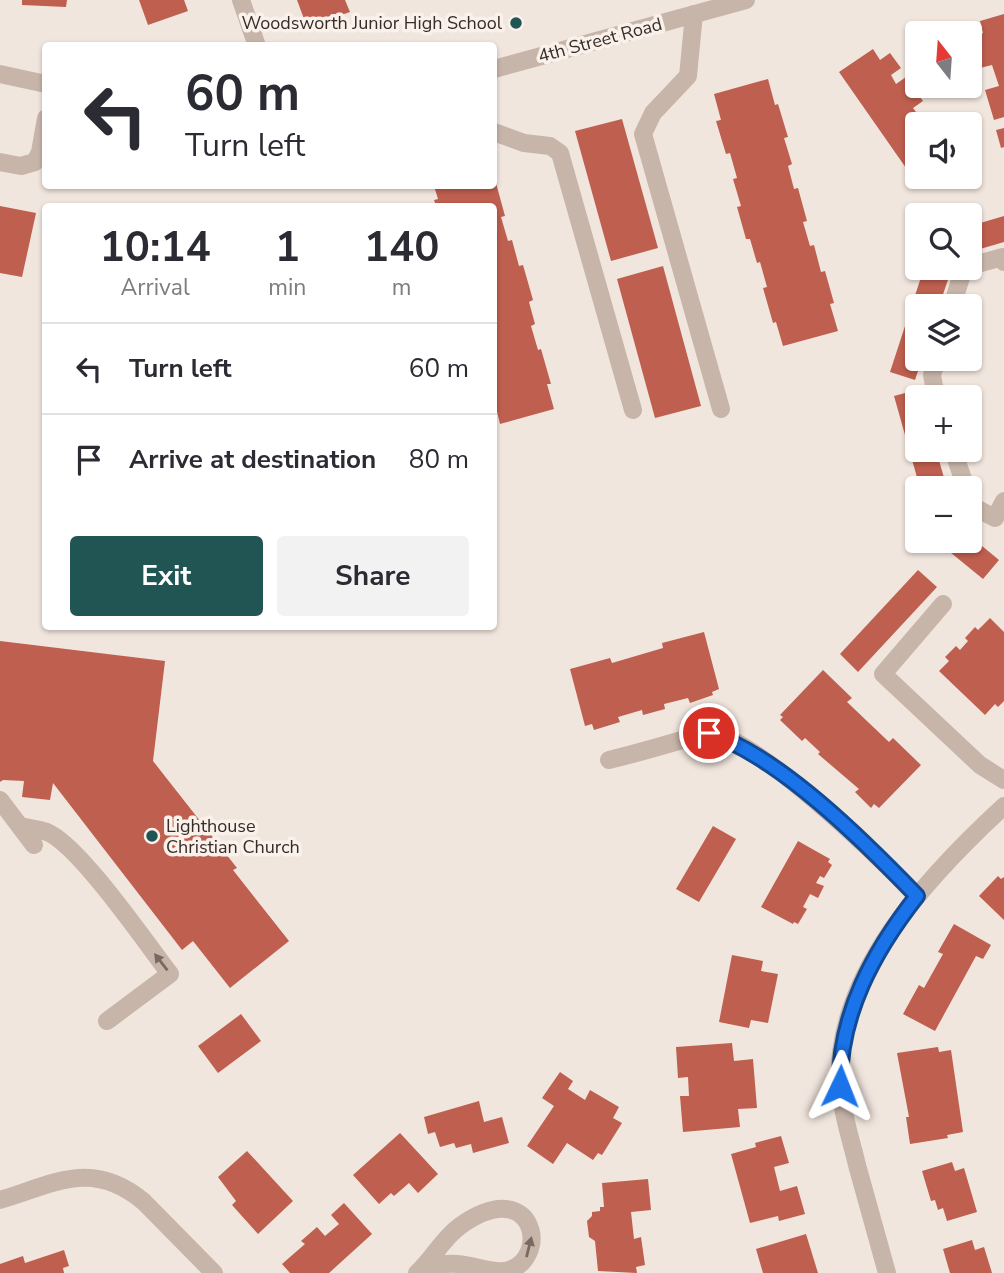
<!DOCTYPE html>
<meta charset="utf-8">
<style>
body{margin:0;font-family:"Nunito Sans",sans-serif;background:#f2f2f3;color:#2b2b33;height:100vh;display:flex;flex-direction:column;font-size:26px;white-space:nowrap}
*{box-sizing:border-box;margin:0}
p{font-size:23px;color:#7c7c81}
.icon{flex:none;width:38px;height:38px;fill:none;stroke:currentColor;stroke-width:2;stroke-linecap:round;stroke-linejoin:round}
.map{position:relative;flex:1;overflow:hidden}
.sheet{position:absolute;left:42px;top:203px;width:455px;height:427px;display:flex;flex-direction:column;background:#fff;border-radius:7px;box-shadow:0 2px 5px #0004}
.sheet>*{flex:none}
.guide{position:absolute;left:42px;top:42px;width:455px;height:147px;border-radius:7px;box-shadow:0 2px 5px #0004;background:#fff;color:#2b2b33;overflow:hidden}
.needle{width:46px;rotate:343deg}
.tools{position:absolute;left:905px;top:21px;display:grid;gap:14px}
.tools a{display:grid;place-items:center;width:77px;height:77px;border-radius:7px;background:#fff;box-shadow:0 2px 5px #0004;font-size:35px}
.pin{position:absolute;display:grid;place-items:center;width:60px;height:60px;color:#fff;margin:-30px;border:4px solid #fff;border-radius:50%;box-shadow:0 2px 7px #0007}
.me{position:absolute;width:77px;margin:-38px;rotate:2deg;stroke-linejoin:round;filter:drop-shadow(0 0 5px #0008)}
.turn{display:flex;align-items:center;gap:24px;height:147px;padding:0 28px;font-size:32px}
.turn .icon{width:91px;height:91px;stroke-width:2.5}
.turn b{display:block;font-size:49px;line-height:60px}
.eta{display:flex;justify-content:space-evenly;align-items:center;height:119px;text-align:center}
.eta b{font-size:42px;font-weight:700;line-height:49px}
.button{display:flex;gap:14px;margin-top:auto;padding:14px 28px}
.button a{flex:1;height:80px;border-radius:7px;background:#215554;color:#fff;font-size:28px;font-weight:700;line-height:80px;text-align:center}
.button a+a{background:#f2f2f3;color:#2b2b33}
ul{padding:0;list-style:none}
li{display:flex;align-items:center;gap:21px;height:91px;padding:0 28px;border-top:2px solid #e1e1e2}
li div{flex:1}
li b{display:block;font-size:26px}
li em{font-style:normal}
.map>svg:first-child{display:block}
</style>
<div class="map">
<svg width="1004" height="1273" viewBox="0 0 1004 1273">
<rect width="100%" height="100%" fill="#f1e6de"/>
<g fill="#be5f4f">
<path d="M22 0H67L66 7 22 5Z"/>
<path d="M139 0H184L188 11 148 25Z"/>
<path d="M297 0H345L350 12 307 27Z"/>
<path d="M1004 14V117L994 120 985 90 999 86 992 65 980 68 971 37 983 33 980 21Z"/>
<path d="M873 49 880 60 890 53 901 68 891 75 896 84 906 77 923 101 913 108 925 124H917V177H936L920 188 839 72Z"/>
<path d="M768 79 775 105 778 104 788 137 784 138 792 164 788 166 794 189 798 188 807 221 803 222 810 246 814 245 821 272 825 271 834 303 830 304 838 331 783 346 776 322 773 323 763 288 767 287 760 262 757 263 750 239H746L737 207 741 206 733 179 737 178 730 153 726 154 716 121 721 120 714 94Z"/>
<path d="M622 119 658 248 611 261 575 131Z"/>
<path d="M1004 128V147L1001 148 996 130Z"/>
<path d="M496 183 505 216 501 217 508 241 512 240 519 266 523 265 533 300 529 302 535 324 531 326 538 350 541 349 551 384H547L554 409 500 424 494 399V206H436L434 200 438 199 434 186H494Z"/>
<path d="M0 206 36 213 22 277 0 273Z"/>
<path d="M1004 216V242L970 252V226Z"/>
<path d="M663 266 701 406 655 418 617 279Z"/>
<path d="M924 268H952L939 306H917V359H922L915 380 890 372Z"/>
<path d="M920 389 922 397H917V450H936L947 488H920L894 396Z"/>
<path d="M970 536 999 560 983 579 945 548 951 541H970Z"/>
<path d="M918 570 937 587 858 672 840 654Z"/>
<path d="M990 618 1004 632V701L998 707 995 704 985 715 939 671 949 661 945 657 956 646 960 650 968 641 965 638 975 627 978 630Z"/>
<path d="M704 632 719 689 712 692 713 695 690 703 688 698 664 704 665 709 643 715 642 710 618 717 620 722 594 730 592 724 585 726 570 669 610 658 612 663 663 648 662 643Z"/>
<path d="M0 641 165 661 153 761 237 868 233 870 289 941 230 988 193 941 182 950 53 783 50 800 22 797 24 781 3 780 0 782Z"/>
<path d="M823 670 852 698 847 702 889 742 893 738 921 765 879 808 874 804 871 808 855 792 859 789 818 754 820 752 805 738 802 741 780 720 783 717 780 715Z"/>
<path d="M713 826 736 839 699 902 676 889Z"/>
<path d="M798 841 830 859 828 862 832 865 824 878 820 876 816 883 824 886 818 898 810 894 803 907 807 909 798 924 794 922 793 924 761 907Z"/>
<path d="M998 876 1001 879 1004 877V920L979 896Z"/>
<path d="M954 924 991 945 983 959 976 956 935 1031 903 1014 919 985 924 988 943 954 938 952Z"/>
<path d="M732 955 763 961 761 971 778 974 768 1023 751 1020 749 1028 719 1022Z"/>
<path d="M241 1014 261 1041 218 1073 198 1046Z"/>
<path d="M732 1043 734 1061 753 1059 757 1108 738 1109 740 1127 683 1132 680 1096H689L688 1077 678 1078 676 1047Z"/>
<path d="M938 1047 939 1052 951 1050 963 1132 947 1135 948 1138 910 1144 906 1117H909L897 1053Z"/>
<path d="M560 1072 573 1081 568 1089 585 1100 590 1090 619 1107 613 1118 622 1123 602 1155 598 1153 593 1160 567 1143 553 1164 527 1146 554 1106 542 1098Z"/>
<path d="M479 1101 484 1122 502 1117 509 1143 473 1153 471 1144 456 1148 454 1143 440 1147 435 1132 428 1134 424 1117Z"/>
<path d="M400 1133 438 1174 418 1193 409 1183 394 1196 391 1193 379 1204 353 1175Z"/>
<path d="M781 1136 789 1163 774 1167 780 1191 797 1186 805 1214 779 1221 778 1216 750 1223 731 1154 756 1147 755 1143Z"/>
<path d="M247 1151 293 1201 258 1234 232 1205 236 1201 218 1177Z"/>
<path d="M952 1162 955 1171 964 1168 977 1212 947 1221 943 1208 938 1210 935 1200 931 1201 922 1171Z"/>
<path d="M648 1179 651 1210 631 1212 634 1239 641 1237 645 1265 636 1267 637 1273 598 1271 595 1241 589 1237 587 1221 592 1216V1212L600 1211V1207H604L602 1183Z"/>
<path d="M344 1203 372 1234 329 1273H290L282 1264 305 1244 301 1241 317 1227 325 1236 339 1224 331 1215Z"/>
<path d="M806 1234 818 1273H763L756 1249Z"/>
<path d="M972 1240 975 1250 984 1247 992 1273H950L943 1249Z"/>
<path d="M64 1250 69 1266 63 1268 64 1273H0V1264L23 1256 25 1263Z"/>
</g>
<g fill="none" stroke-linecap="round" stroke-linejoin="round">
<g stroke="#c8b5aa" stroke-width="18">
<path d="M241 0 257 46"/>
<path d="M694 14 688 76 653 113 643 134 721 409"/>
<path d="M494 69 746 0"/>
<path d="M0 74 46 84"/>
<path d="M494 132 524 143 550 146 560 153 633 410"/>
<path d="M0 162 21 166 35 162 40 152 46 118"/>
<path d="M970 266 1003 257 1004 262"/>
<path d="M952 306 964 268"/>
<path d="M936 397 932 375 937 359"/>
<path d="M953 450 966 488"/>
<path d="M970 500 972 506 995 518 1004 501"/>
<path d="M943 604 883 674 980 765 1004 780"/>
<path d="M609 760C634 754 658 747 682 740 690 738 700 734 708 733 750 731 884 862 917 896"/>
<path d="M0 800 34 845"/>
<path d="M20 826C29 828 39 829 47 832 79 845 146 943 170 974L107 1021"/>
<path d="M0 1200C56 1183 93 1159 144 1202L214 1273"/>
<path d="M417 1273C434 1258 441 1240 460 1226 536 1172 552 1262 505 1271 490 1273 473 1265 458 1264 447 1263 436 1265 426 1265"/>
<path d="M887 1273C877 1237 867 1201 857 1165 851 1139 842 1114 840 1087 833 976 928 876 1004 806"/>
</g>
</g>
<defs><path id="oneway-solid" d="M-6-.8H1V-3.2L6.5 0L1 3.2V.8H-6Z" transform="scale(1.75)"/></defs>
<g fill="#786a63">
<use href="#oneway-solid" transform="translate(161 962) rotate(-128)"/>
<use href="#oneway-solid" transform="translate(529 1247) rotate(-76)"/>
</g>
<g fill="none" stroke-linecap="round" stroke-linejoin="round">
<g stroke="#114b97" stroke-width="18">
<path id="route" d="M709 733C780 757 864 841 917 896 874 951 839 1014 840 1086"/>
</g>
<use href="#route" stroke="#1a73e8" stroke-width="12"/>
</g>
<g fill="#215554" stroke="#f9f1ea" stroke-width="2.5">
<circle cx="516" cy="23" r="7"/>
<circle cx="152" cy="836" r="7"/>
</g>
<g text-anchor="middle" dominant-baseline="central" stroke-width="7" stroke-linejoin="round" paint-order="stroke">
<g font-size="18" fill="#362c29" stroke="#f9f1ea" text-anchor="end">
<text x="502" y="23">Woodsworth Junior High School</text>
<text x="166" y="826" text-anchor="start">Lighthouse<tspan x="166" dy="21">Christian Church</tspan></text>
</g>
<g font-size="18" fill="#362c29" stroke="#f9f1ea">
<text transform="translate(600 40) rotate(-15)">4th Street Road</text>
</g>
</g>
</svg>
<div class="tools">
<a><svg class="needle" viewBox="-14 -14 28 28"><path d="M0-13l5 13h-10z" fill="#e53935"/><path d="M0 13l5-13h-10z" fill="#7c7c81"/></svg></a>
<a><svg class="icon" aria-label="sound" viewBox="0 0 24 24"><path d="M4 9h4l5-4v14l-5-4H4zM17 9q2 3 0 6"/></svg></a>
<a><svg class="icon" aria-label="search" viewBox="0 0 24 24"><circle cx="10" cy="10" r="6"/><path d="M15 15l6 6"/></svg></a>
<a><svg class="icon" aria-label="layers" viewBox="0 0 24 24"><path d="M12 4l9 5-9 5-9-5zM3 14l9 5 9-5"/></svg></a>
<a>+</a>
<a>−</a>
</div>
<div class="pin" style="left:709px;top:733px;background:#d93025"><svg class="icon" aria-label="arrive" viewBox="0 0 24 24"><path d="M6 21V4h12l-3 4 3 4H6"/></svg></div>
<svg class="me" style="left:840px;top:1086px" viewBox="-20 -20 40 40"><path d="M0-17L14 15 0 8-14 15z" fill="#1a73e8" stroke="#fff" stroke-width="4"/></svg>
<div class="guide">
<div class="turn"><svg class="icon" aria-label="left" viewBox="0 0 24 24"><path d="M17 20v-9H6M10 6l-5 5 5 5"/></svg><div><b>60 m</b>Turn left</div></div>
</div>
<section class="sheet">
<div class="eta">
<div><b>10:14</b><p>Arrival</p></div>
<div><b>1</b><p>min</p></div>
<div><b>140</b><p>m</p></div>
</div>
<ul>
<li><svg class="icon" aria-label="left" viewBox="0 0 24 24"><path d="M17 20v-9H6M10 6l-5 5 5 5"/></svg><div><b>Turn left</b></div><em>60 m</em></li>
<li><svg class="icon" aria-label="arrive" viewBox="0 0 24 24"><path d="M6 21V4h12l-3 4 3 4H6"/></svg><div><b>Arrive at destination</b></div><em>80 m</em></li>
</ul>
<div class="button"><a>Exit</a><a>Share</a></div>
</section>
</div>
